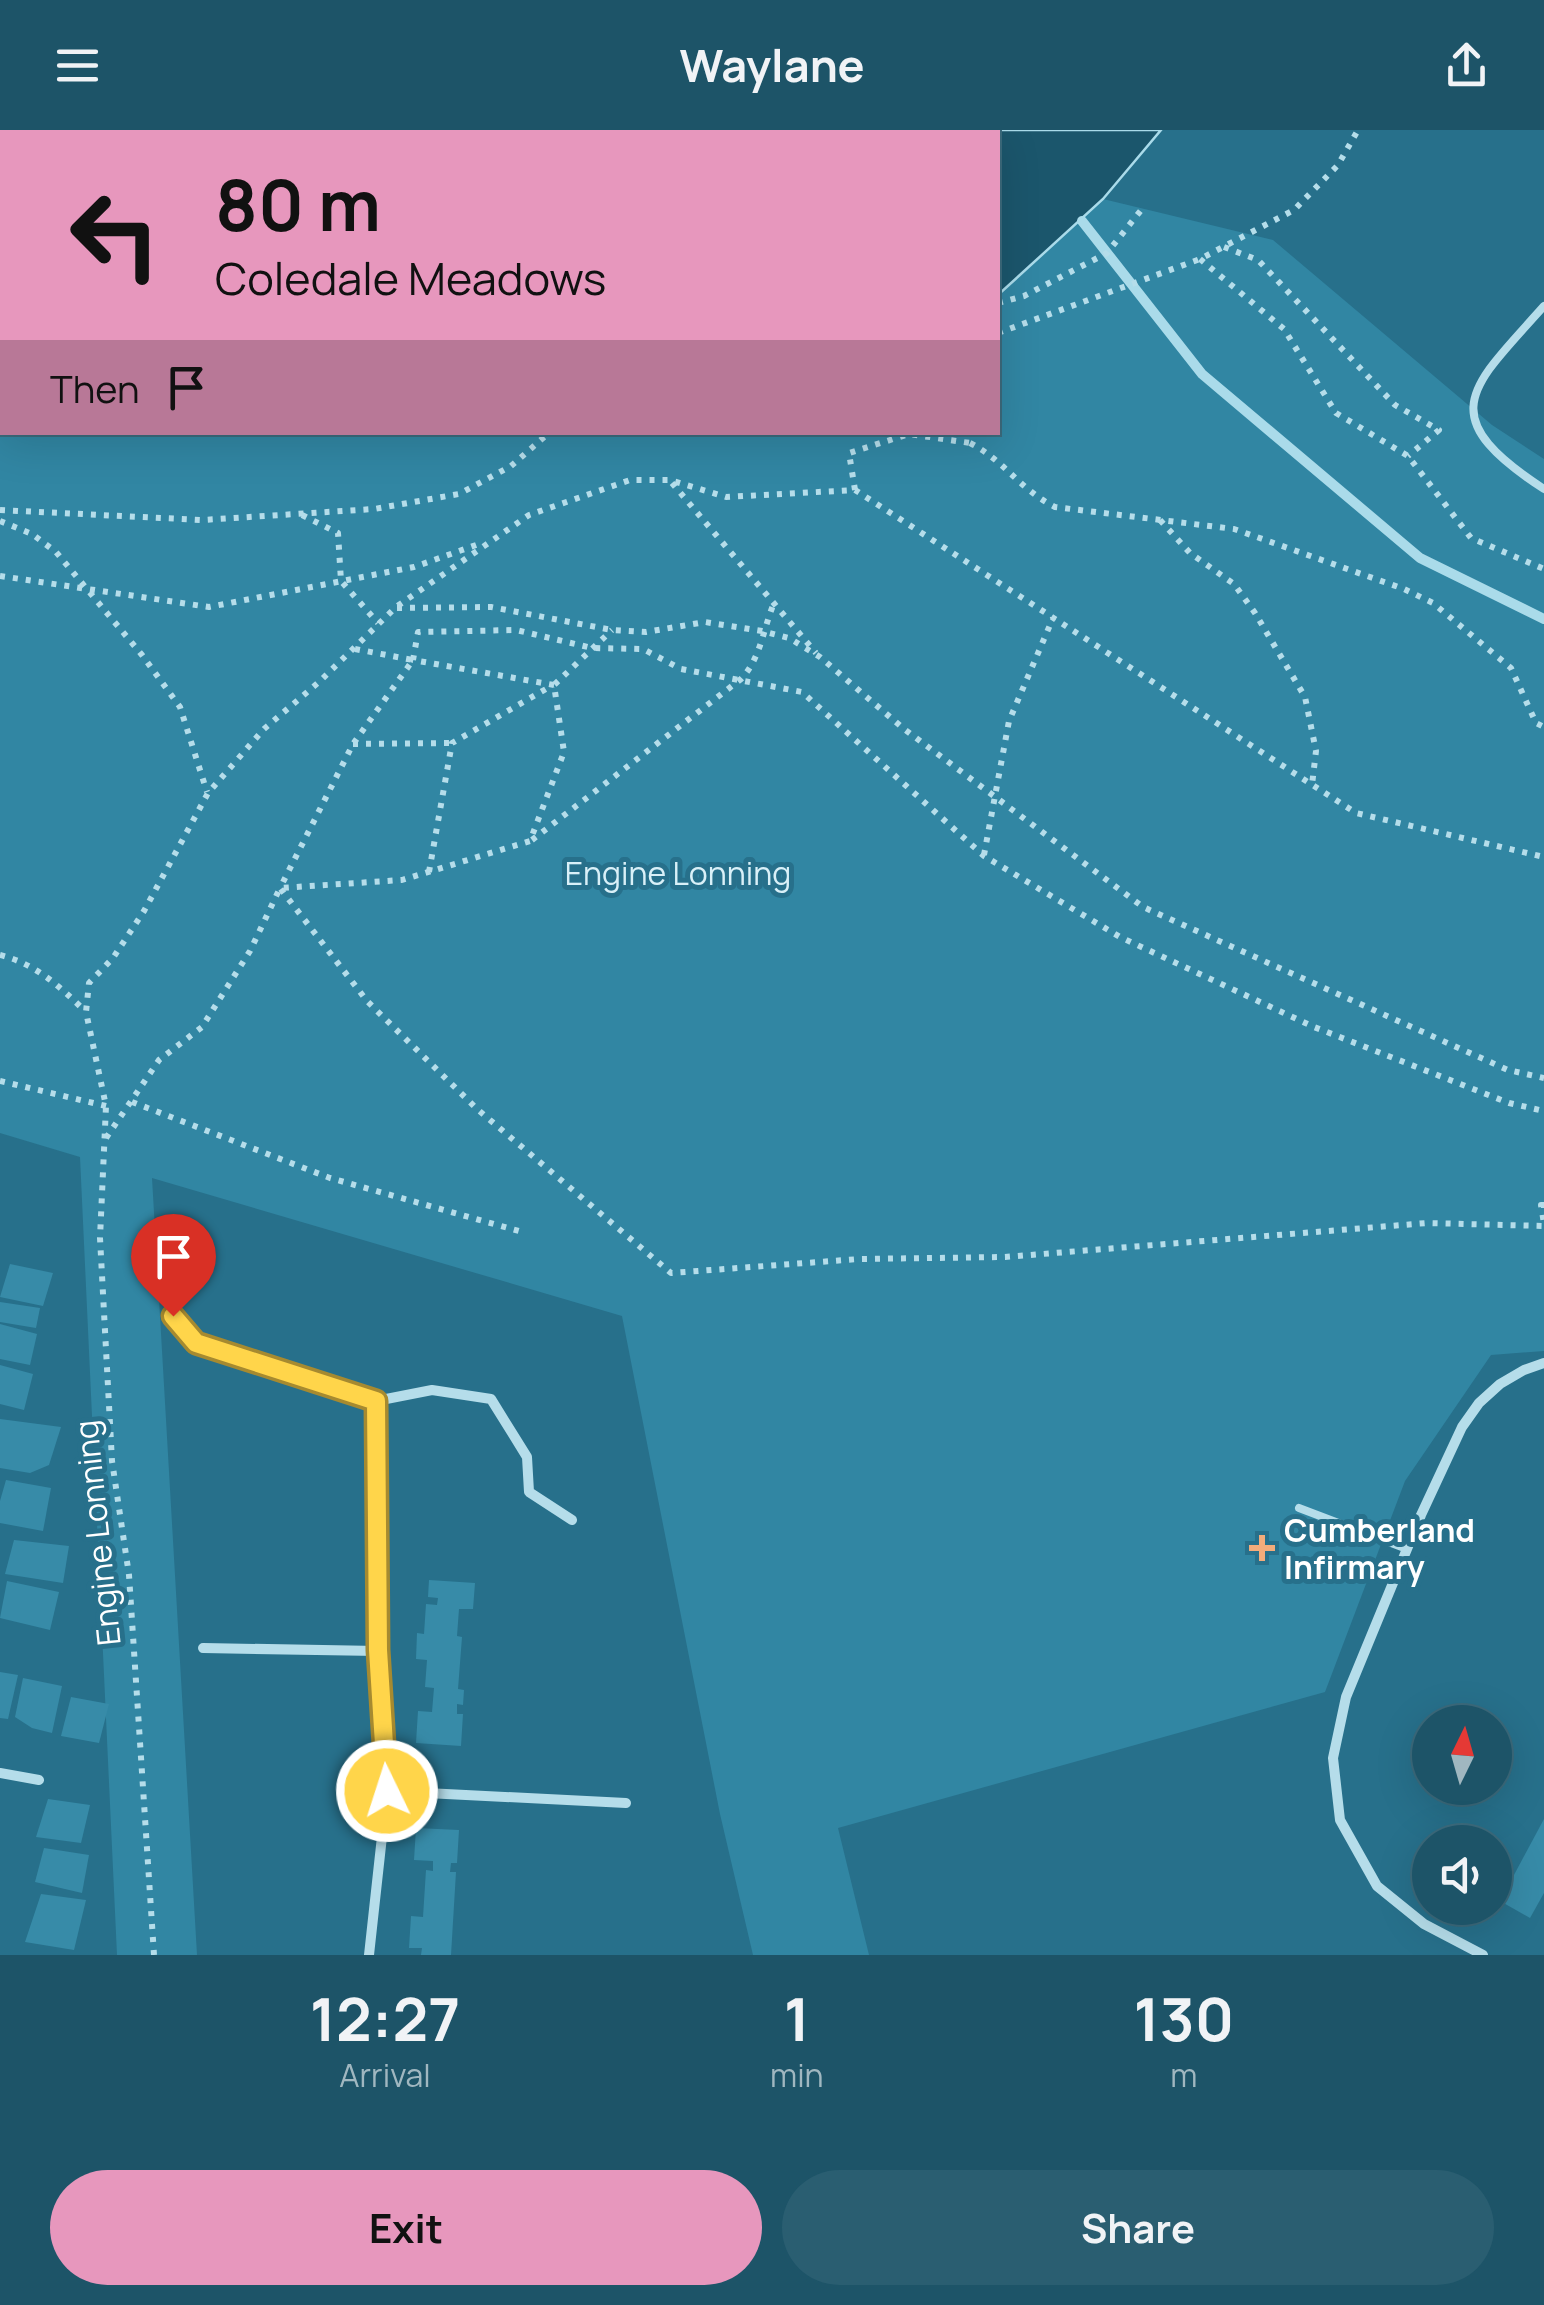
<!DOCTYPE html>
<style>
body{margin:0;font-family:Manrope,sans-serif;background:#2a5e71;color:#f1f3f6;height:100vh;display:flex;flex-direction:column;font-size:38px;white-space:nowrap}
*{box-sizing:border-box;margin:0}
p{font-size:32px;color:#a0b7c0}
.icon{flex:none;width:55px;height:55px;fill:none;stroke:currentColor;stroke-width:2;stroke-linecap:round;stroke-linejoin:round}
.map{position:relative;height:1825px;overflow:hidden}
.sheet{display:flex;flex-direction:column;background:#1d5468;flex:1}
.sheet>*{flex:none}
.guide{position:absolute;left:0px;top:0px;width:1000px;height:305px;box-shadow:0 10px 40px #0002,0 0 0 2px #3b6a7c;background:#e797bd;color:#111;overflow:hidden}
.needle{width:65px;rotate:5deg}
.tools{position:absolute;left:1412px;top:1575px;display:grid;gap:20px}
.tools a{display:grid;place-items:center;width:100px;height:100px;border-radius:50%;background:#1d5468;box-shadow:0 10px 40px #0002,0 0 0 2px #3b6a7c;font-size:50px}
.pin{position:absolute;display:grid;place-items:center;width:85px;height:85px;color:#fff;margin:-102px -42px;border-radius:50% 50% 50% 0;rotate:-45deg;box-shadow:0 0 10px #0007}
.pin .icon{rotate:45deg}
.me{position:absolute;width:110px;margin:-55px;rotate:356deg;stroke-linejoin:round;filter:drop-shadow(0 0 8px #0008)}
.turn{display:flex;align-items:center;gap:35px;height:210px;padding:0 50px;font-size:45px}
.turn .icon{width:130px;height:130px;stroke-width:2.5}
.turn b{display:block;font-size:70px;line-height:85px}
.then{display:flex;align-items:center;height:95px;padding:0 50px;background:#0003;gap:20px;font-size:38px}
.eta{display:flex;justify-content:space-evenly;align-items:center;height:170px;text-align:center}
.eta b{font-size:60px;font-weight:700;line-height:70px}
.action{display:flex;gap:20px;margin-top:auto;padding:20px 50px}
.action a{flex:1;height:115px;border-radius:60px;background:#e797bd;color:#111;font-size:40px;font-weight:700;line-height:115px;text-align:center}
.action a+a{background:#2a5e71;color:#f1f3f6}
header{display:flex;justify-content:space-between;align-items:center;height:130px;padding:0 50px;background:#1d5468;font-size:45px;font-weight:700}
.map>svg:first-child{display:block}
</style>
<header><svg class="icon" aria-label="menu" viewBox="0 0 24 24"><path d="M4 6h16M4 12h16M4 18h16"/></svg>Waylane<svg class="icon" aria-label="share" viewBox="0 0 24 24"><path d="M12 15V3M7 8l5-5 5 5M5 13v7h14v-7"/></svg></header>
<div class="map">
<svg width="1544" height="1825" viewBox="0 0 1544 1825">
<rect width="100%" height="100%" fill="#27708b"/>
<path fill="#3186a3" d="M1103 69 1273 110 1492 295 1544 329V1221L1491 1225 1405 1351 1325 1562 838 1698 869 1825H753L720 1684 622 1186 152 1048 197 1825H117L80 1027 0 1003V260L2 302H998V165Z"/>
<path fill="#1b566c" stroke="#aadbea" stroke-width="2.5" d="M0 0H1161L1103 69 998 165V2H2L0 260Z"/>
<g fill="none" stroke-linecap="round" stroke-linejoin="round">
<path stroke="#aadbea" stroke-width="10" d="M1082 91 1202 244 1420 428 1544 489"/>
</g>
<g fill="#378ba8">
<path d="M10 1134 53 1143 43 1176 0 1167Z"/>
<path d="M0 1172 40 1178 36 1198 0 1192Z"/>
<path d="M0 1194 37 1204 30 1235 0 1229Z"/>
<path d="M0 1235 33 1244 24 1280 0 1274Z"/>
<path d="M0 1289 61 1297 49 1335 30 1343 0 1338Z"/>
<path d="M6 1350 51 1358 43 1401 0 1393V1371Z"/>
<path d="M14 1410 69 1416 63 1453 5 1444Z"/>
<path d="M429 1450 475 1453 473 1479H459L457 1506 462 1507 458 1559 464 1560 463 1575 457 1574V1584H463L461 1616 416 1613 418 1581 432 1582 434 1558 425 1557 427 1530 416 1529 417 1503 424 1504 426 1474 437 1475 438 1468 428 1467Z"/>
<path d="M7 1451 59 1462 50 1500 0 1488Z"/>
<path d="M0 1542 18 1545 8 1589 0 1588Z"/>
<path d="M23 1548 62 1556 52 1603 32 1598 15 1587Z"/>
<path d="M71 1567 109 1574 99 1613 61 1606Z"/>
<path d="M48 1669 90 1675 81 1713 36 1707Z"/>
<path d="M1544 1689V1763L1530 1788 1500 1771Z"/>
<path d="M416 1698 459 1700 457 1733H451L450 1742H456L451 1825H421L422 1818H409L411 1786 423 1787 426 1740 433 1741V1731L414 1730Z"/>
<path d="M44 1718 89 1725 82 1763 35 1752Z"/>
<path d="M41 1764 86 1770 74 1820 25 1812Z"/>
</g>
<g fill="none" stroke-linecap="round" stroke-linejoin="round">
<g stroke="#b5ddea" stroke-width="6" stroke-dasharray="5 8" stroke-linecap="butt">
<path d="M1224 117 1258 130 1395 275 1439 300 1408 326"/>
<path d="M1200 129 1284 199 1336 283 1408 326 1471 408 1544 439"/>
<path d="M998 173 1024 166 1107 123 1142 79"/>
<path d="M998 203 1200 129 1294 80 1338 35 1358 0"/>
<path d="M0 283H2"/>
<path d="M970 313C1005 331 1019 359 1055 377L1234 399 1404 459 1433 473 1511 538 1536 593 1544 597"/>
<path d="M672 353 816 523"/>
<path d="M855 360 849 323 909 304 970 313 971 302"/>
<path d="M0 380 202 390 374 379 459 364 511 336 550 302"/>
<path d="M302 385 338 403 341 451 378 493"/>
<path d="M1160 390 1190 423 1234 454 1255 483 1305 567 1316 621 1312 655"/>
<path d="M0 391 32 404 56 422 142 525 180 577 207 662"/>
<path d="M0 446 209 477 414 437 479 414"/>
<path d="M397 478 491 477 612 500 646 502 705 492 762 501 789 508 820 527 904 599 1143 777 1508 940 1544 948"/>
<path d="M355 519 413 530 353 614 280 758 367 871 477 979 671 1143 859 1129 1005 1127 1427 1093 1544 1096"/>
<path d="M554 555 413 530 418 502 516 500 592 518 643 519 681 539 802 562 984 726 1120 807 1314 897 1509 973 1544 981"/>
<path d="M353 614 452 613"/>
<path d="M532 710 741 549C761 528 763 499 774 473"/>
<path d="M984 725 1009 591 1053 488"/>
<path d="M429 742 452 613 553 555"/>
<path d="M0 825C36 834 59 856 85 881"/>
<path d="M0 951 106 976"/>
<path d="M132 972 330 1048 526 1103"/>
<path d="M106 1008 159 930 202 897 250 821 280 758 402 750 530 711 564 622 554 555 612 500"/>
<path d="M1544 1075H1541L1544 1094"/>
<path d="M154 1825 129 1445 112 1331 100 1108 106 976 86 882 89 853 113 828 144 781 208 663 264 599 319 552 396 477 529 385 630 350H670L726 367 855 360 1356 683 1544 727"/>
</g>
<g stroke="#b5ddea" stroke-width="8">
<path d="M1544 176C1472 257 1430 285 1544 359"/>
<path d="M1299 1378 1407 1419"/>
</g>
<g stroke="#b5ddea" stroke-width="10">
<path d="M173 1186 196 1213 376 1271 432 1260 491 1269 527 1327 529 1362 572 1390"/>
<path d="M203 1518 378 1521"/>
<path d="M0 1643 39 1650"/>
<path d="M387 1661 626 1673"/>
<path d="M369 1825 387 1661 378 1521 376 1271"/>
<path d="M1483 1825 1424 1794 1377 1756 1340 1690 1333 1628 1346 1567 1421 1385 1462 1297 1479 1273 1500 1254 1524 1240 1544 1233"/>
</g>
</g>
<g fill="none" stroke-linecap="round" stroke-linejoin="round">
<g stroke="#a68a30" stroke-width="25">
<path id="route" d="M173 1186 196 1213 376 1271 378 1520 387 1661"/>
</g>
<use href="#route" stroke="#ffd54a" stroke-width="18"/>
</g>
<path fill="#f3ac7b" stroke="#27708b" stroke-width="4" d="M1257 1403h10v10h10v10h-10v10h-10v-10h-10v-10h10z"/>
<g text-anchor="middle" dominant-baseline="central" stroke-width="10" stroke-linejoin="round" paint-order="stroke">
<g font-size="32" fill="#d9f0f8" stroke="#27708b">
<text x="678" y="743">Engine Lonning</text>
</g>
<g font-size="32" font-weight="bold" fill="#fff" stroke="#27708b" text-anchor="start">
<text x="1284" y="1400">Cumberland<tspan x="1284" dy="37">Infirmary</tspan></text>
</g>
<g font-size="32" fill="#fff" stroke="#27708b">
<text transform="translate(97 1403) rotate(-96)">Engine Lonning</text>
</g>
</g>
</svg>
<div class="tools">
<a><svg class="needle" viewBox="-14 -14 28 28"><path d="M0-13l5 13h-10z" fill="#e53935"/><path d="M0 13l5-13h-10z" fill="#a0b7c0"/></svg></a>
<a><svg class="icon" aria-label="sound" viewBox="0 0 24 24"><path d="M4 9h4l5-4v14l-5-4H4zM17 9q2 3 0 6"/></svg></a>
</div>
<div class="pin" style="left:173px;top:1186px;background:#d93025"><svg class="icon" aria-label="arrive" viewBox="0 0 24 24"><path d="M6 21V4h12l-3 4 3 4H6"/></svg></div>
<svg class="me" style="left:387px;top:1661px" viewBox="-20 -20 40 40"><circle r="17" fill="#ffd54a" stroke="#fff" stroke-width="3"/><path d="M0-11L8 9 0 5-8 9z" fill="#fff"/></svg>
<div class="guide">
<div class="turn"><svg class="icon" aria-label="left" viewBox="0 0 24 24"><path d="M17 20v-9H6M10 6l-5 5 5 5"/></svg><div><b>80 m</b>Coledale Meadows</div></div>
<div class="then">Then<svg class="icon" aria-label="arrive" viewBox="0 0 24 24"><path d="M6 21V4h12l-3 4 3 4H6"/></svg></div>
</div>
</div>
<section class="sheet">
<div class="eta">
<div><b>12:27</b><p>Arrival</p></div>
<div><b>1</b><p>min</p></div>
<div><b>130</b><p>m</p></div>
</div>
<div class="action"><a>Exit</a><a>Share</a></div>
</section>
